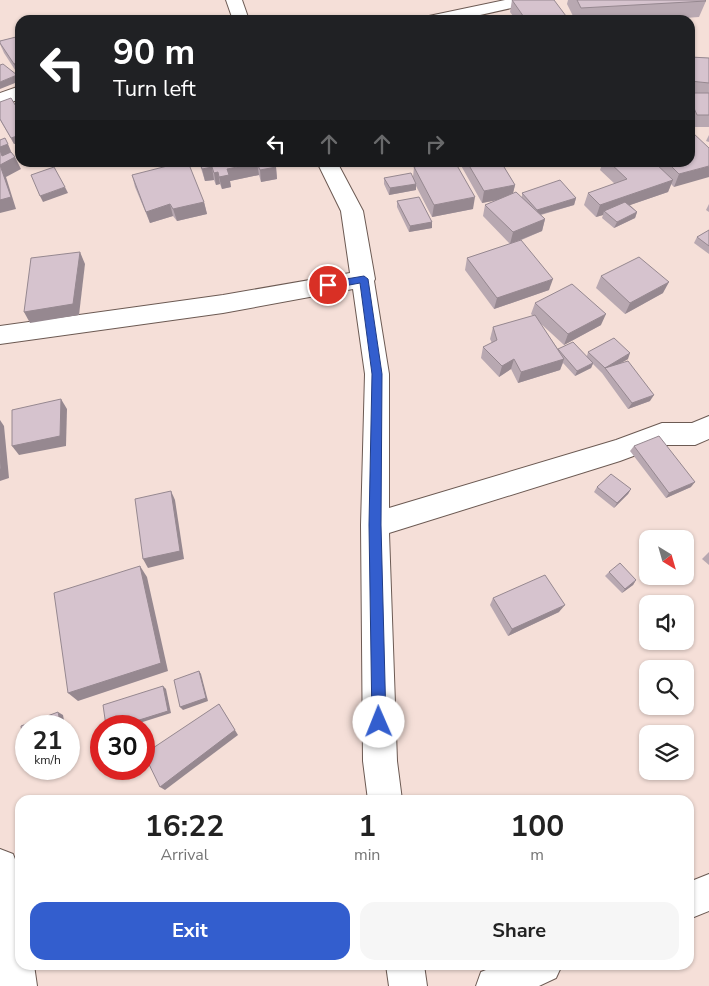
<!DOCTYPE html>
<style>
body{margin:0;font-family:"Nunito Sans",sans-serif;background:#f6f6f6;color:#222;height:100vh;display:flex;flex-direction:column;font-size:19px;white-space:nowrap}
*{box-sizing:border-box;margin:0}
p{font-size:16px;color:#767676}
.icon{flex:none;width:28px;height:28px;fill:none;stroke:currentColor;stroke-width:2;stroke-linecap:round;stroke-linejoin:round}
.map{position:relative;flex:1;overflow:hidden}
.panel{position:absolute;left:15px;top:795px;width:679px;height:175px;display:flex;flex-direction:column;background:#fff;border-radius:15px;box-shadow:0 1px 4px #0004}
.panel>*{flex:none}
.hud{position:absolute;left:15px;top:15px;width:680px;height:152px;border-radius:15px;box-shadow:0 1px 4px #0004;background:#202124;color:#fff;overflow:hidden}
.needle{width:32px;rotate:143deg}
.buttons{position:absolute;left:639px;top:530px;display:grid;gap:10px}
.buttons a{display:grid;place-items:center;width:55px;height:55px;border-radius:10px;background:#fff;box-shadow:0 1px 4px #0004;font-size:25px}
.speed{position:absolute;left:15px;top:715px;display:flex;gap:10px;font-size:25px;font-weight:700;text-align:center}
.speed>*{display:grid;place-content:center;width:65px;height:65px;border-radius:50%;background:#fff;box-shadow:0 1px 4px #0004;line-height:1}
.speed small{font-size:12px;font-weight:400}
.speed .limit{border:8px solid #d22;background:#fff;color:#111}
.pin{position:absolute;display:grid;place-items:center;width:42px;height:42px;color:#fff;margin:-21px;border:2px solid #fff;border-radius:50%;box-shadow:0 1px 5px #0007}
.me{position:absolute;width:55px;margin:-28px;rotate:359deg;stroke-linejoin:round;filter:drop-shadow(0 0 4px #0008)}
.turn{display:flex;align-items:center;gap:18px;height:105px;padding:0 15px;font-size:22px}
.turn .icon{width:65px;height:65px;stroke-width:2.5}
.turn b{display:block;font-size:35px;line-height:42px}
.lanes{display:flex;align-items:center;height:48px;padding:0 15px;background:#0003;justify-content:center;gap:25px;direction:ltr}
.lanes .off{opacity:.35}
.eta{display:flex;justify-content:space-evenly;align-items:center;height:85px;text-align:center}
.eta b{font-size:30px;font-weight:700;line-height:35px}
.action{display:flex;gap:10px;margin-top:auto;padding:10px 15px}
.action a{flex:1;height:58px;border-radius:15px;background:#335ece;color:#fff;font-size:20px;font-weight:700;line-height:58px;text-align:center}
.action a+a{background:#f6f6f6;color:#222}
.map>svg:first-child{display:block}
</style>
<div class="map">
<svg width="709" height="986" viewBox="0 0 709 986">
<rect width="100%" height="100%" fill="#f5dfd8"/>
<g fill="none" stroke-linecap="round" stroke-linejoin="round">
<g stroke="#6c5a53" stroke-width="2">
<g id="street">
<path d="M226 0H242L249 20H233Z"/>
<path d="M505 0H536L534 3 458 20H427L429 16Z"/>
<path d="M20 86V99L0 106V93Z"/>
<path d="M317 162H337L363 211 375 279 374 281 389 374V508L616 440 662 423H692L709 416V439L695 445H663L620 461 389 533 397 761 402 800H368L363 761 361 525 365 374 353 289 223 313 0 344V326L223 295 350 273 341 211Z"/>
<path d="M0 849 13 854 18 867 20 880V965H34L37 986H0Z"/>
<path d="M386 965H424L427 986H389Z"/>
</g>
</g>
<g stroke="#6c5a53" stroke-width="2">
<g id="secondary">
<path d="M709 874V911L689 919V882Z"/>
<path d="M498 965H562L556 978 539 986H476L481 972Z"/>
</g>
</g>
<use href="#street" fill="#fff" fill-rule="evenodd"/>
<use href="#secondary" fill="#fff" fill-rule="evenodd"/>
</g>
<g fill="#b8a8b1">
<path d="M512 0 569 20H516L510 12Z"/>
<path d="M568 0H705L706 1 699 17 656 20H575L567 4Z"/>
<path d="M20 36 19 76 4 53 0 44V41Z"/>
<path d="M690 57 709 58V127H691L690 124Z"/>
<path d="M0 102 20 113V142L14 144 0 120Z"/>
<path d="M709 135V142L706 141Z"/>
<path d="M709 148 674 187 671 184 668 192 630 205 637 212 635 218 614 228 602 218 603 215 596 217 584 205 588 193 615 184 600 170 603 162H690Z"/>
<path d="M199 162H274L276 167 277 179 261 182 259 175 230 181 231 187 222 189 220 184 216 185 214 180 205 181Z"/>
<path d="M459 162H501L515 185 513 193 522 197V193L576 198 574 205 541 215 545 219 542 231 517 242 549 290 494 309 465 270 467 258 510 244 483 216 485 205 497 200 482 203Z"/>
<path d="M414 167 473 209 432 217 416 186V190L389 195 384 184V178L413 177Z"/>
<path d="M132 175 204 202 207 214 177 221 173 216 150 223 135 187Z"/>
<path d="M397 201 432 222V228L409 232 397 207Z"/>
<path d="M709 204V212L706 210Z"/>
<path d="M709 230V254L694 243 697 237Z"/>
<path d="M601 276 663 293 625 314 596 288Z"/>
<path d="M535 303 601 325 564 345 539 322 558 349 587 356 588 352 628 359 619 364 650 401 628 409 602 373 593 364 591 368 575 376 563 363 560 370 518 383 511 369 499 377 481 358 483 347 492 343 490 339 493 327 533 316 531 314Z"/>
<path d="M634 446 691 487 666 498 630 451Z"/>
<path d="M597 487 631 489 628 494 614 508 594 492Z"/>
<path d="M709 552V565L702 559Z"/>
<path d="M609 572 636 580 633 585 622 593 605 576Z"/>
<path d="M493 598 559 612 508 636 490 605Z"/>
</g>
<g fill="#968890">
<path d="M20 62V76H19L14 64Z"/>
<path d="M17 75 20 81 0 89V82Z"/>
<path d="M20 135V142L14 144 11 138Z"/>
<path d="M8 144 13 156 15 157 21 169 6 177 16 209 0 213V145Z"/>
<path d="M257 163 259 175 230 181 231 187 222 189 219 177 227 169Z"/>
<path d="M709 166V177L674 187 679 174Z"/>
<path d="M212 167 214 180 205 181 202 169Z"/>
<path d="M276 167 277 179 261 182 260 170Z"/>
<path d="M218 172 220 184 216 185 214 173Z"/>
<path d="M673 180 668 192 607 213 604 211 603 215 596 217 600 205Z"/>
<path d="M416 184V190L389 195 390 188Z"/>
<path d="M515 185 512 197 482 203 484 191Z"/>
<path d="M65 187 68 193 43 202 40 196Z"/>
<path d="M475 197 473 209 432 217 434 205Z"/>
<path d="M576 198 574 205 535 216 537 210Z"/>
<path d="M204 202 207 214 177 221 173 209Z"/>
<path d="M170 204 173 216 150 223 146 212Z"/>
<path d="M637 212 635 218 614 228 617 222Z"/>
<path d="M545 219 542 231 510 244 513 232Z"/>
<path d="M432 222V228L409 232 410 226Z"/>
<path d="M80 252 85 264 79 315 30 323 24 312Z"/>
<path d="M553 279 549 290 494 309 497 298Z"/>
<path d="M669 282 663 293 625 314 630 303Z"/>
<path d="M606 314 601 325 564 345 568 334Z"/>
<path d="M630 353 628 359 607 371 605 368Z"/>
<path d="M514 359 511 369 499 377 502 366Z"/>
<path d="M564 359 560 370 518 383 521 372Z"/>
<path d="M593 363 591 368 575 376 577 371Z"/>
<path d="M654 395 650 401 628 409 632 403Z"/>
<path d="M61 399 67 409 66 446 19 455 12 446Z"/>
<path d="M0 420 4 426 9 478 0 481Z"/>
<path d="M695 482 691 487 666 498 669 493Z"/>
<path d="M631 489 628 494 614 508 617 503Z"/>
<path d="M171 491 175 500 184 559 148 568 143 559Z"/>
<path d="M140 566 147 577 168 671 78 701 68 693Z"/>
<path d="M636 580 633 585 622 593 625 589Z"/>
<path d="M565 605 559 612 508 636 512 629Z"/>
<path d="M199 671 201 674 208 701 183 710 180 707Z"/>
<path d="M163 686 166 689 171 713 130 726H120Z"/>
<path d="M219 704 238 735 165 790 160 787Z"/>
<path d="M58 712 63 715 65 726H61Z"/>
</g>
<g fill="#d6c3ce" stroke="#968890">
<path d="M512 0H554L569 20H526Z"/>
<path d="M577 0H705L706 1 581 8Z"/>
<path d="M20 36V62L14 64 0 43V41Z"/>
<path d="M690 57 709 58V83L690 81Z"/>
<path d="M3 64 17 75 0 82V65Z"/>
<path d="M690 93H709V115H697L690 99Z"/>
<path d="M11 98 20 113V135L11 138 0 119V102Z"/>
<path d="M693 133 709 148V166L679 174 667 162H690V134Z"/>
<path d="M5 138 8 144 0 147V140Z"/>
<path d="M0 150 2 156 11 152 15 157 0 165 11 197 0 200Z"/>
<path d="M183 162H188L204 202 173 209 170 204 146 212 132 175Z"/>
<path d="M200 162H274L276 167 260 170 257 163 227 169 229 175 219 177 218 172 214 173 212 167 202 169Z"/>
<path d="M437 162H455L475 197 434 205 414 167Z"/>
<path d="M467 162H501L515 185 484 191Z"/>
<path d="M609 162H654L673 180 600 205 588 193 627 179Z"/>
<path d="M54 167 65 187 40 196 31 175Z"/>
<path d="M411 173 416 184 390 188 384 178Z"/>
<path d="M560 180 576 198 537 210 522 193Z"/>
<path d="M516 192 545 219 513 232 485 205Z"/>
<path d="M419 197 432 222 410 226 397 201Z"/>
<path d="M625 202 637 212 617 222 604 211Z"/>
<path d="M709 230V246L697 237Z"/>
<path d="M521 240 553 279 497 298 467 258Z"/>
<path d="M80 252 73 304 24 312 31 258Z"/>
<path d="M639 257 669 282 630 303 601 276Z"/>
<path d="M572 284 606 314 568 334 535 303Z"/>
<path d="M535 315 564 359 521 372 514 359 502 366 483 347 497 340 493 327Z"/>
<path d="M614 338 630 353 605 368 628 361 654 395 632 403 605 368 588 352Z"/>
<path d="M573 342 593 363 577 371 558 349Z"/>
<path d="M61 399 60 436 12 446V410Z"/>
<path d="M659 436 695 482 669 493 634 446Z"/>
<path d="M0 452 1 469H0Z"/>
<path d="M611 474 631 489 617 503 597 487Z"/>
<path d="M171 491 180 551 143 559 135 499Z"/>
<path d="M620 563 636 580 625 589 609 572Z"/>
<path d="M140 566 161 663 68 693 54 593Z"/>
<path d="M545 575 565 605 512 629 493 598Z"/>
<path d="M199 671 206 698 180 707 174 680Z"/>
<path d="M163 686 168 711 120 726H106L103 705Z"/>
<path d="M219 704 235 730 160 787 144 754Z"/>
<path d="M58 712 61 726H26V756H25L21 726Z"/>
</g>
<path fill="#335ece" stroke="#213d86" d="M364 276 368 279 382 374 381 525 386 722 384 727 379 729 374 727 372 722 369 525 372 374 360 283 328 289 324 285 328 282Z"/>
</svg>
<div class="buttons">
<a><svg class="needle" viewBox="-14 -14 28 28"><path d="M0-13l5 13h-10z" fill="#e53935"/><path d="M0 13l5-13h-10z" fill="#767676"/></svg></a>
<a><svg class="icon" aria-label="sound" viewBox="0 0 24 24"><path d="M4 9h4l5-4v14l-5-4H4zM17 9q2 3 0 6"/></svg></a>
<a><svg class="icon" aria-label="search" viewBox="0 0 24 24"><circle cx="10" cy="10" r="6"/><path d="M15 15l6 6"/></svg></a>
<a><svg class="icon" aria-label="layers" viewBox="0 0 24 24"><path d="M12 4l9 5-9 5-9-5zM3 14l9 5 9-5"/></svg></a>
</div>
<div class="speed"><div>21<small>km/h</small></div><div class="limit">30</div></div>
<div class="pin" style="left:328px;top:285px;background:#d93025"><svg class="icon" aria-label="arrive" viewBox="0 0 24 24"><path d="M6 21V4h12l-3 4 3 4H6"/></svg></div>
<svg class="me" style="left:379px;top:722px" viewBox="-20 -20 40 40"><circle r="19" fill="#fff"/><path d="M0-13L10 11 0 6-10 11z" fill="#335ece"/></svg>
<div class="hud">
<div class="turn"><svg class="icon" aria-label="left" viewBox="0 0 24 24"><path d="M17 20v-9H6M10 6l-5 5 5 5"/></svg><div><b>90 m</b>Turn left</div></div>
<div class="lanes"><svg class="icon" aria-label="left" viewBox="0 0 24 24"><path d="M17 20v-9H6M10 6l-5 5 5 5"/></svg><svg class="icon off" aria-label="ahead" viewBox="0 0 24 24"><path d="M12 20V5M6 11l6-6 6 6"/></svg><svg class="icon off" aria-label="ahead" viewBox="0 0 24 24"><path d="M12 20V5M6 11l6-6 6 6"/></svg><svg class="icon off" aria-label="right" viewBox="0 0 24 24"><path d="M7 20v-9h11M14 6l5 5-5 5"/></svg></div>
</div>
<section class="panel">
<div class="eta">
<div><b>16:22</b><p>Arrival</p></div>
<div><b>1</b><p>min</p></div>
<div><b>100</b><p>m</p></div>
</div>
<div class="action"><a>Exit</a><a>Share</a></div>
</section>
</div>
